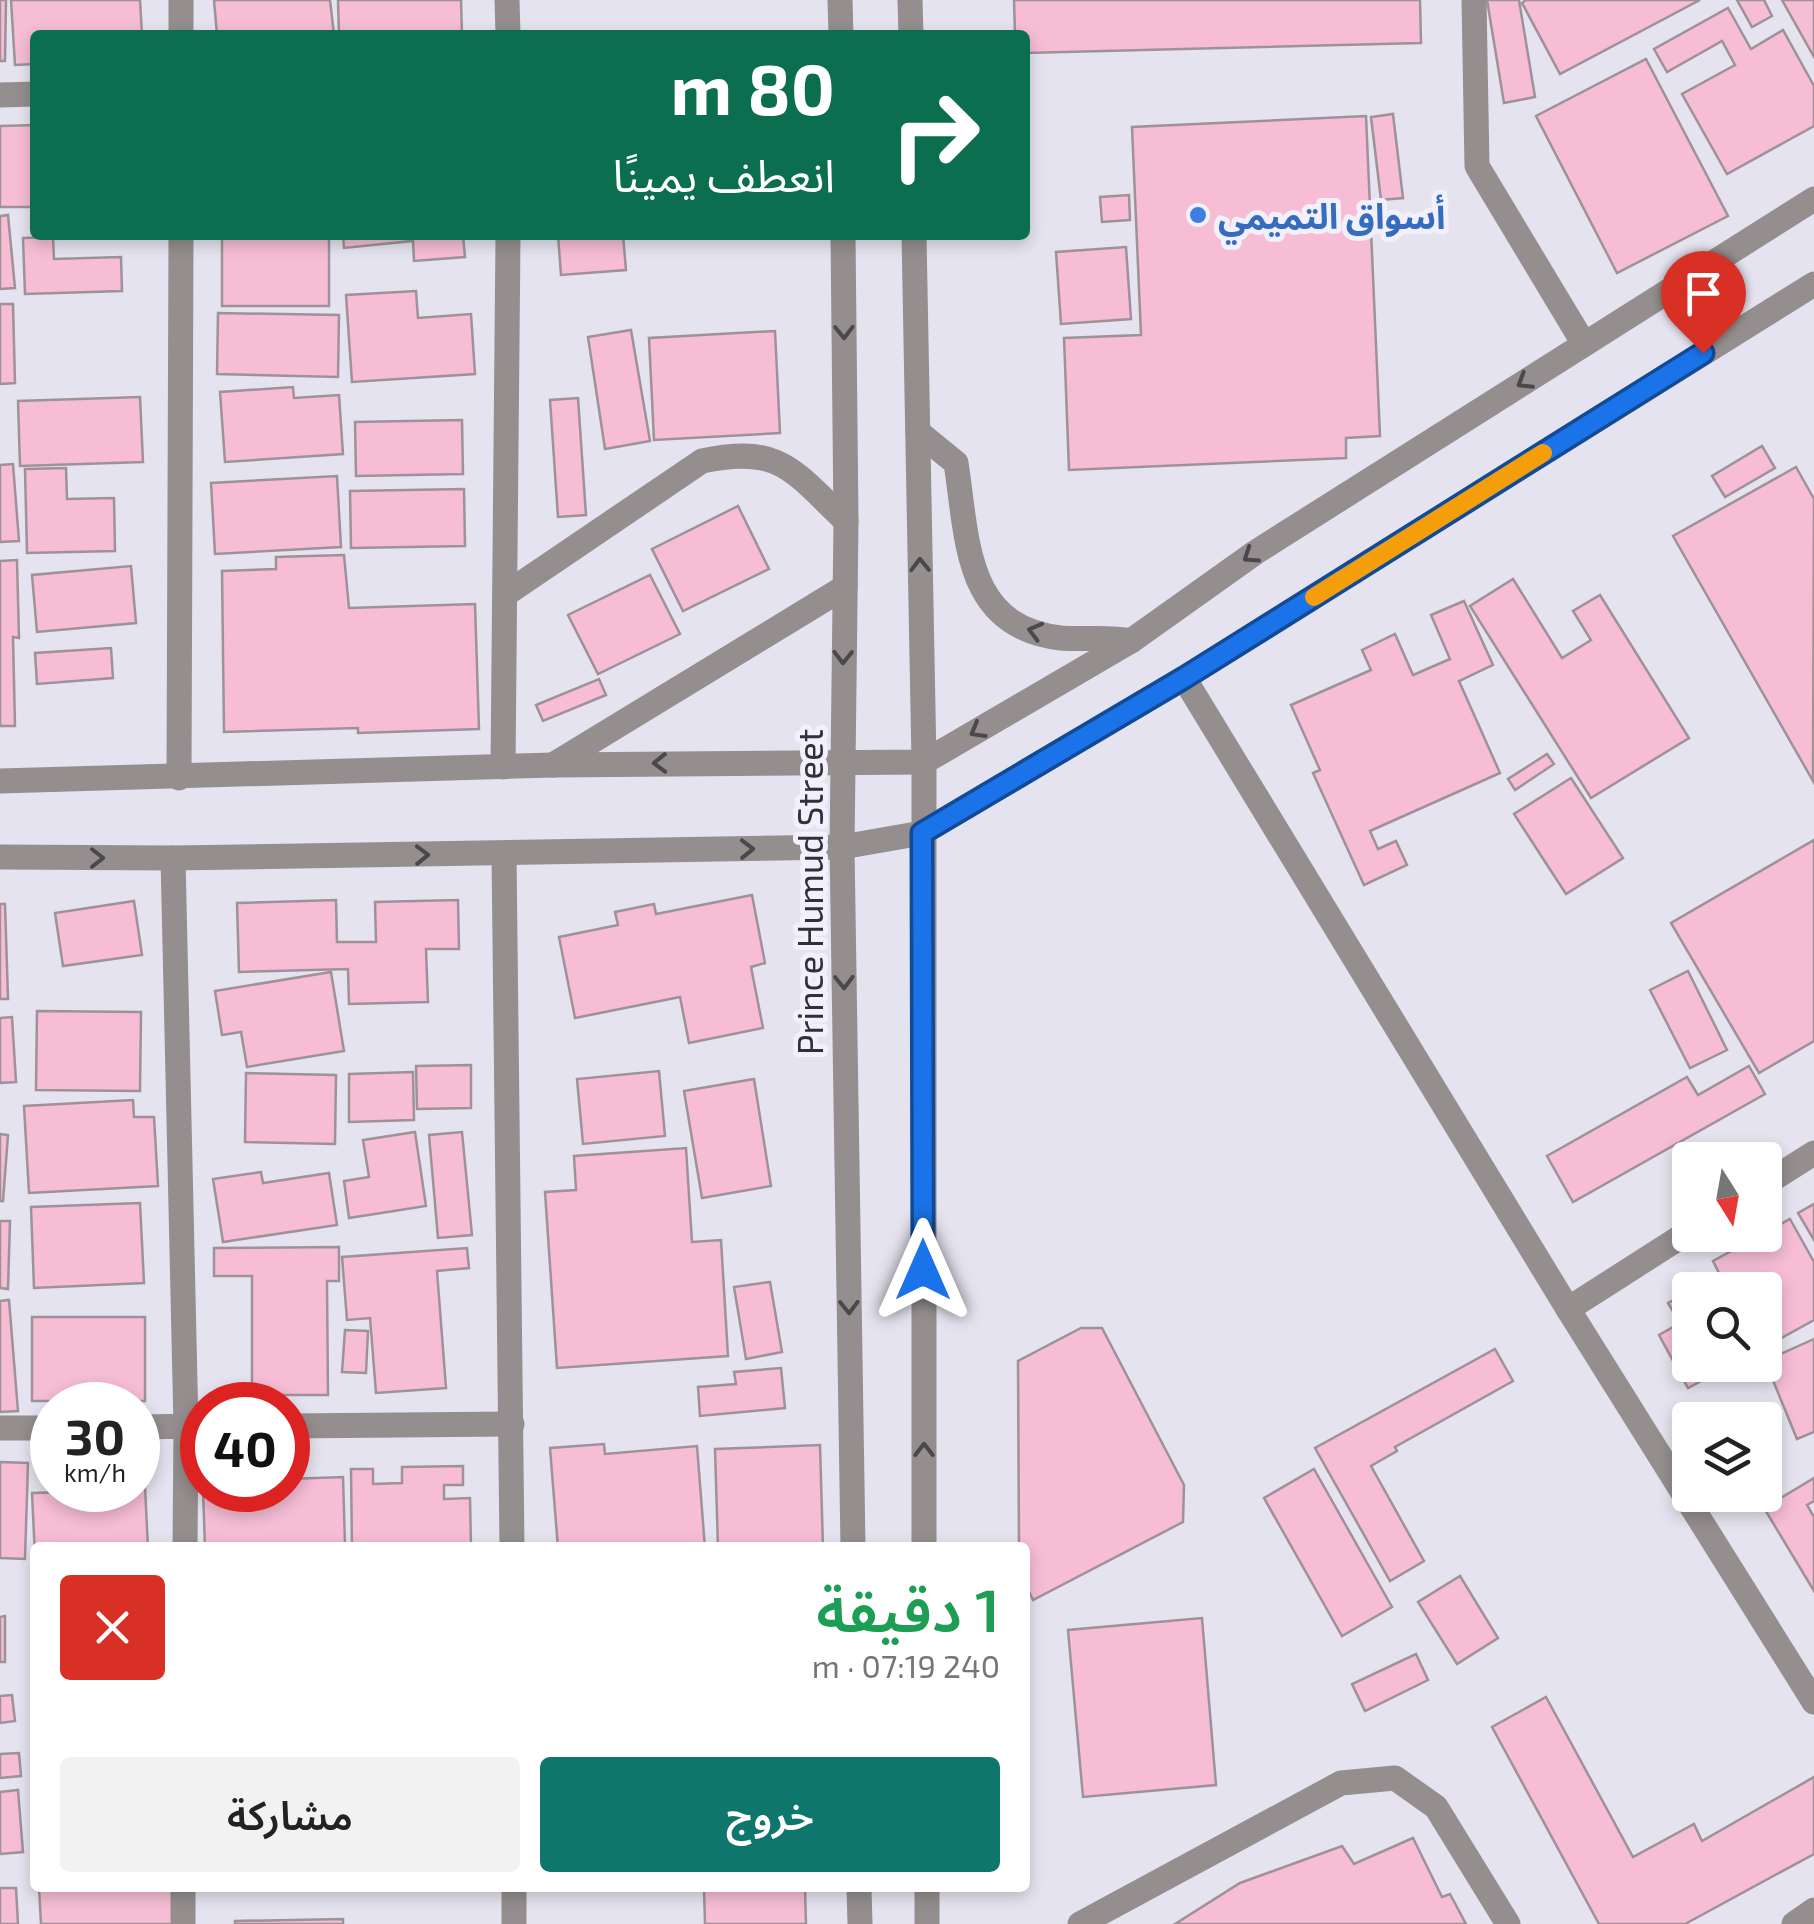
<!DOCTYPE html>
<html lang="ar">
<meta charset="utf-8">
<style>
body{margin:0;font-family:"Exo 2","Noto Sans Arabic",sans-serif;background:#f2f2f2;color:#222;direction:rtl;height:100vh;display:flex;flex-direction:column;font-size:38px;white-space:nowrap}
*{box-sizing:border-box;margin:0}
p{font-size:32px;color:#767676}
.icon{flex:none;width:55px;height:55px;fill:none;stroke:currentColor;stroke-width:2;stroke-linecap:round;stroke-linejoin:round}
.map{position:relative;flex:1;overflow:hidden;direction:ltr}
.sheet{position:absolute;left:30px;top:1542px;width:1000px;height:350px;display:flex;flex-direction:column;background:#fff;border-radius:10px;box-shadow:0 5px 15px #0003;direction:rtl}
.sheet>*{flex:none}
.hud{position:absolute;left:30px;top:30px;width:1000px;height:210px;border-radius:10px;box-shadow:0 5px 15px #0003;direction:rtl;background:#0b6e4f;color:#fff;overflow:hidden}
.needle{width:65px;rotate:169deg}
.tools{position:absolute;left:1672px;top:1142px;display:grid;gap:20px}
.tools a{display:grid;place-items:center;width:110px;height:110px;border-radius:10px;background:#fff;box-shadow:0 5px 15px #0003;font-size:50px}
.speed{position:absolute;left:30px;top:1382px;display:flex;gap:20px;font-size:50px;font-weight:700;text-align:center}
.speed>*{display:grid;place-content:center;width:130px;height:130px;border-radius:50%;background:#fff;box-shadow:0 5px 15px #0003;line-height:1}
.speed small{font-size:25px;font-weight:400}
.speed .limit{border:15px solid #d22;background:#fff;color:#111}
.pin{position:absolute;display:grid;place-items:center;width:85px;height:85px;color:#fff;margin:-102px -42px;border-radius:50% 50% 50% 0;rotate:-45deg;box-shadow:0 0 10px #0007}
.pin .icon{rotate:45deg}
.me{position:absolute;width:110px;margin:-55px;rotate:0deg;stroke-linejoin:round;filter:drop-shadow(0 0 8px #0008)}
.turn{display:flex;align-items:center;gap:35px;height:210px;padding:0 30px;font-size:45px}
.turn .icon{width:130px;height:130px;stroke-width:2.5}
.turn b{display:block;font-size:70px;line-height:85px}
.round{display:grid;place-items:center;flex:none;width:105px;height:105px;border-radius:10px;background:#f2f2f2}
.summary{display:flex;align-items:center;justify-content:space-between;height:170px;padding:0 30px}
h1{font-size:60px;font-weight:600;line-height:75px;color:#1e9e55}
.action{display:flex;gap:20px;margin-top:auto;padding:20px 30px}
.action a{flex:1;height:115px;border-radius:10px;background:#0f766e;color:#fff;font-size:40px;font-weight:600;line-height:115px;text-align:center}
.action a+a{background:#f2f2f2;color:#222}
.map>svg:first-child{display:block}
</style>
<div class="map">
<svg width="1814" height="1924" viewBox="0 0 1814 1924">
<rect width="100%" height="100%" fill="#e5e3ef"/>
<g fill="#f6bdd5" stroke="#9e9297" stroke-width="2.5">
<path d="M0 0H6L5 61H0Z"/>
<path d="M11 0H140L142 35H35V64L15 65Z"/>
<path d="M214 0H330L334 35H217Z"/>
<path d="M338 0H461L462 35H339Z"/>
<path d="M1014 0H1420L1421 43 1025 53V35H1015Z"/>
<path d="M1487 0H1519L1535 97 1504 103Z"/>
<path d="M1526 0H1700L1560 74 1522 3Z"/>
<path d="M1737 0H1764L1772 16 1752 27Z"/>
<path d="M1782 0H1814V57Z"/>
<path d="M1728 8 1751 49 1783 30 1814 86V126L1727 174 1682 94 1735 65 1722 41 1667 72 1654 49Z"/>
<path d="M1646 59 1728 216 1617 273 1536 116Z"/>
<path d="M1393 114 1403 198 1381 200 1371 117Z"/>
<path d="M1366 116 1380 436 1346 438V458L1069 470 1064 338 1141 335 1132 127Z"/>
<path d="M35 125V207H0V126Z"/>
<path d="M1129 195 1130 220 1102 222 1100 197Z"/>
<path d="M8 215 15 288 0 289V216Z"/>
<path d="M343 235H463L465 257 414 261 413 241 344 248Z"/>
<path d="M558 235H623L626 270 561 275Z"/>
<path d="M53 237 54 259 121 257 122 291 25 294 23 238Z"/>
<rect x="222" y="238" width="107" height="68"/>
<path d="M1126 247 1131 319 1061 324 1056 252Z"/>
<path d="M416 291 418 318 471 314 475 374 352 382 346 295Z"/>
<path d="M0 304H13L15 383 0 384Z"/>
<path d="M218 313 339 315 338 377 217 374Z"/>
<path d="M631 330 650 441 605 449 588 337Z"/>
<path d="M775 331 780 433 654 440 649 338Z"/>
<path d="M293 387 294 398 339 395 343 454 225 462 220 392Z"/>
<path d="M140 397 143 462 20 466 18 401Z"/>
<path d="M578 398 586 515 558 517 550 400Z"/>
<path d="M462 420 463 474 356 476 355 422Z"/>
<path d="M1762 446 1775 468 1725 497 1712 476Z"/>
<path d="M13 464 19 541 0 542V465Z"/>
<path d="M1796 467 1814 499 1813 781 1673 536Z"/>
<path d="M66 468 67 499 114 498 115 551 27 553 25 469Z"/>
<path d="M337 476 341 547 215 554 211 483Z"/>
<path d="M464 489 465 546 351 548 350 491Z"/>
<path d="M738 506 769 569 683 611 652 549Z"/>
<path d="M344 555 349 608 475 604 479 729 358 733V728L224 732 222 571 276 569V557Z"/>
<path d="M17 560 19 638 13 637 15 726H0V561Z"/>
<path d="M131 566 136 623 37 632 32 575Z"/>
<path d="M650 575 680 634 598 674 568 615Z"/>
<path d="M1513 579 1562 658 1591 640 1573 611 1600 595 1689 738 1591 798 1470 606Z"/>
<path d="M1464 601 1493 665 1459 681 1500 773 1370 831 1378 849 1396 841 1407 865 1364 885 1313 773 1320 770 1291 705 1371 670 1362 650 1395 634 1413 675 1450 659 1431 615Z"/>
<path d="M111 648 113 678 37 684 35 653Z"/>
<path d="M599 679 606 695 543 721 536 705Z"/>
<path d="M1547 754 1554 764 1515 790 1508 779Z"/>
<path d="M1571 778 1623 858 1566 894 1514 814Z"/>
<path d="M1814 840V1041L1759 1073 1671 923Z"/>
<path d="M752 895 765 963 751 967 763 1028 689 1043 680 997 575 1018 559 937 618 925 615 912 654 904 656 914Z"/>
<path d="M336 900 337 942H376L375 902 458 900 459 949H426L428 1002 349 1004 348 969 239 972 237 903Z"/>
<path d="M134 901 142 955 63 966 55 913Z"/>
<path d="M0 904H5L8 999H0Z"/>
<path d="M1688 971 1727 1050 1690 1068 1650 990Z"/>
<path d="M331 972 344 1051 247 1067 241 1032 222 1035 215 991Z"/>
<path d="M37 1011 141 1012 140 1091 36 1090Z"/>
<path d="M12 1017 16 1082 0 1083V1018Z"/>
<path d="M471 1065V1108L417 1109 416 1066Z"/>
<path d="M1749 1066 1765 1094 1573 1202 1547 1156 1687 1077 1698 1095Z"/>
<path d="M659 1071 665 1136 583 1144 577 1079Z"/>
<path d="M413 1072 414 1120 349 1122V1074Z"/>
<path d="M246 1073 336 1075 335 1144 245 1142Z"/>
<path d="M754 1079 771 1186 702 1198 684 1091Z"/>
<path d="M133 1100 134 1117H154L158 1186 29 1193 24 1106Z"/>
<path d="M415 1132 426 1206 349 1218 344 1181 369 1177 363 1140Z"/>
<path d="M462 1132 472 1235 438 1238 429 1135Z"/>
<path d="M0 1134 8 1135 3 1201H0Z"/>
<path d="M686 1148 692 1242 721 1240 728 1356 557 1368 545 1192 576 1190 574 1156Z"/>
<path d="M261 1172 263 1183 329 1173 337 1225 223 1242 213 1179Z"/>
<path d="M140 1203 144 1283 34 1288 31 1207Z"/>
<path d="M1814 1204V1240L1798 1213Z"/>
<path d="M1790 1219 1814 1262V1320L1765 1347V1290H1693L1720 1275 1713 1261Z"/>
<path d="M0 1221H10L8 1289 0 1288Z"/>
<path d="M339 1247V1281H327L328 1395H252V1276H214V1248Z"/>
<path d="M467 1248 469 1268 437 1271 446 1388 376 1393 370 1318 347 1320 342 1257Z"/>
<path d="M770 1282 782 1352 746 1359 734 1287Z"/>
<path d="M1690 1291V1365H1731L1688 1388 1659 1335 1680 1323 1668 1303Z"/>
<path d="M9 1300 18 1411 0 1412V1301Z"/>
<rect x="32" y="1317" width="113" height="84"/>
<path d="M1081 1328H1102L1184 1485 1183 1522 1033 1600 1025 1583V1548H1019L1018 1361Z"/>
<path d="M345 1330 368 1331 366 1373 342 1372Z"/>
<path d="M1814 1339V1432L1797 1439 1765 1361Z"/>
<path d="M1495 1349 1513 1381 1395 1447 1397 1451 1371 1466 1424 1561 1390 1581 1315 1448Z"/>
<path d="M781 1368 785 1408 700 1416 698 1387 736 1384 734 1372Z"/>
<path d="M604 1444 605 1454 697 1446 705 1548H558L550 1448Z"/>
<path d="M820 1445 823 1548H718L715 1449Z"/>
<path d="M0 1462 28 1463 25 1559 0 1558Z"/>
<path d="M463 1466V1485H444V1499L470 1498 471 1548H352L351 1469H373V1484L402 1483V1467Z"/>
<path d="M1314 1469 1392 1607 1342 1636 1264 1498Z"/>
<path d="M343 1477 345 1544 205 1548 203 1490H288V1479Z"/>
<path d="M1814 1478V1501L1807 1505 1814 1517V1591L1764 1508Z"/>
<path d="M138 1487H145L148 1548H35V1556L32 1493 138 1490Z"/>
<path d="M1460 1576 1498 1638 1457 1664 1418 1602Z"/>
<path d="M5 1616V1662H0V1617Z"/>
<path d="M1202 1618 1216 1785 1083 1797 1068 1630Z"/>
<path d="M1416 1654 1428 1680 1365 1711 1352 1684Z"/>
<path d="M12 1695 15 1721 0 1723V1696Z"/>
<path d="M1546 1697 1633 1857 1694 1824 1702 1841 1814 1777V1854L1685 1924H1599L1492 1727Z"/>
<path d="M19 1753 21 1776 0 1778V1754Z"/>
<path d="M18 1790 23 1852 0 1854V1792Z"/>
<path d="M1413 1838 1442 1897 1450 1894 1466 1924H1175L1240 1883 1342 1846 1354 1864Z"/>
<path d="M0 1888H16L18 1924H0Z"/>
<path d="M39 1888H177L179 1924H41Z"/>
<path d="M704 1888H805L806 1924H705Z"/>
<path d="M343 1919V1924H235V1921Z"/>
</g>
<g fill="none" stroke-linecap="round" stroke-linejoin="round">
<g stroke="#948e8e" stroke-width="25">
<path d="M181 0V35"/>
<path d="M507 0 508 35"/>
<path d="M840 0 841 35"/>
<path d="M910 0 911 35"/>
<path d="M1474 0 1477 166 1584 344"/>
<path d="M0 95 35 94"/>
<path d="M843 235 846 521 842 847 853 1548"/>
<path d="M914 235 924 762V1548"/>
<path d="M918 432 956 463C968 540 964 627 1061 638 1085 640 1107 636 1131 641"/>
<path d="M506 594 702 461C780 444 793 471 846 521"/>
<path d="M1184 678 1568 1309 1814 1702"/>
<path d="M553 765 845 587"/>
<path d="M503 767 508 235"/>
<path d="M179 778 181 235"/>
<path d="M0 781 553 765 924 762 1131 641 1256 552 1814 199"/>
<path d="M504 854 512 1548"/>
<path d="M0 857 173 858 842 847 922 833 1184 678 1814 284"/>
<path d="M173 858 186 1426 185 1548"/>
<path d="M1765 1184 1814 1153"/>
<path d="M1568 1309 1690 1231"/>
<path d="M288 1426 512 1424"/>
<path d="M138 1427 202 1426"/>
<path d="M0 1428H52"/>
<path d="M514 1888V1924"/>
<path d="M859 1888 860 1924"/>
<path d="M927 1888V1924"/>
<path d="M183 1924V1888"/>
<path d="M1080 1924 1341 1783 1395 1778 1436 1807 1508 1924"/>
<path d="M1794 1924 1814 1910"/>
</g>
</g>
<defs><path id="oneway-chevron" d="M-2-3.5L2.5 0L-2 3.5" fill="none" stroke-width="1.6" stroke-linecap="round" stroke-linejoin="round" transform="scale(2.5)"/></defs>
<g stroke="#4a484b">
<use href="#oneway-chevron" transform="translate(844 332) rotate(89)"/>
<use href="#oneway-chevron" transform="translate(1524 382) rotate(148)"/>
<use href="#oneway-chevron" transform="translate(1250 556) rotate(146)"/>
<use href="#oneway-chevron" transform="translate(920 565) rotate(-91)"/>
<use href="#oneway-chevron" transform="translate(1035 631) rotate(-165)"/>
<use href="#oneway-chevron" transform="translate(843 657) rotate(91)"/>
<use href="#oneway-chevron" transform="translate(977 731) rotate(150)"/>
<use href="#oneway-chevron" transform="translate(660 763) rotate(179)"/>
<use href="#oneway-chevron" transform="translate(747 849) rotate(-1)"/>
<use href="#oneway-chevron" transform="translate(422 855) rotate(-1)"/>
<use href="#oneway-chevron" transform="translate(97 858)"/>
<use href="#oneway-chevron" transform="translate(844 982) rotate(89)"/>
<use href="#oneway-chevron" transform="translate(849 1307) rotate(89)"/>
<use href="#oneway-chevron" transform="translate(924 1450) rotate(-90)"/>
</g>
<g fill="none" stroke-linecap="round" stroke-linejoin="round">
<g stroke="#114b97" stroke-width="25">
<path id="route" d="M923 1270 922 833 1184 678 1703 353"/>
</g>
<use href="#route" stroke="#1a73e8" stroke-width="18"/>
<path stroke="#f59e0b" stroke-width="18" d="M1314 597 1543 453"/>
</g>
<circle fill="#3f7fe0" stroke="#f2f0fc" stroke-width="4" cx="1198" cy="215" r="10"/>
<g text-anchor="middle" dominant-baseline="central" stroke-width="10" stroke-linejoin="round" paint-order="stroke">
<g font-size="35" font-weight="bold" fill="#366cbe" stroke="#f2f0fc" text-anchor="start">
<text x="1218" y="215">أسواق التميمي</text>
</g>
<g font-size="35" fill="#313135" stroke="#f2f0fc">
<text transform="translate(809 892) rotate(-90)">Prince Humud Street</text>
</g>
</g>
</svg>
<div class="tools">
<a><svg class="needle" viewBox="-14 -14 28 28"><path d="M0-13l5 13h-10z" fill="#e53935"/><path d="M0 13l5-13h-10z" fill="#767676"/></svg></a>
<a><svg class="icon" aria-label="search" viewBox="0 0 24 24"><circle cx="10" cy="10" r="6"/><path d="M15 15l6 6"/></svg></a>
<a><svg class="icon" aria-label="layers" viewBox="0 0 24 24"><path d="M12 4l9 5-9 5-9-5zM3 14l9 5 9-5"/></svg></a>
</div>
<div class="speed"><div>30<small>km/h</small></div><div class="limit">40</div></div>
<div class="pin" style="left:1703px;top:353px;background:#d93025"><svg class="icon" aria-label="arrive" viewBox="0 0 24 24"><path d="M6 21V4h12l-3 4 3 4H6"/></svg></div>
<svg class="me" style="left:923px;top:1270px" viewBox="-20 -20 40 40"><path d="M0-17L14 15 0 8-14 15z" fill="#1a73e8" stroke="#fff" stroke-width="4"/></svg>
<div class="hud">
<div class="turn"><svg class="icon" aria-label="right" viewBox="0 0 24 24"><path d="M7 20v-9h11M14 6l5 5-5 5"/></svg><div><b>80 m</b>انعطف يمينًا</div></div>
</div>
<section class="sheet">
<div class="summary"><div><h1>1 دقيقة</h1><p>240 m · 07:19</p></div><a class="round" style="background:#d93025;color:#fff"><svg class="icon" aria-label="close" viewBox="0 0 24 24"><path d="M6 6l12 12M18 6L6 18"/></svg></a></div>
<div class="action"><a>خروج</a><a>مشاركة</a></div>
</section>
</div>
